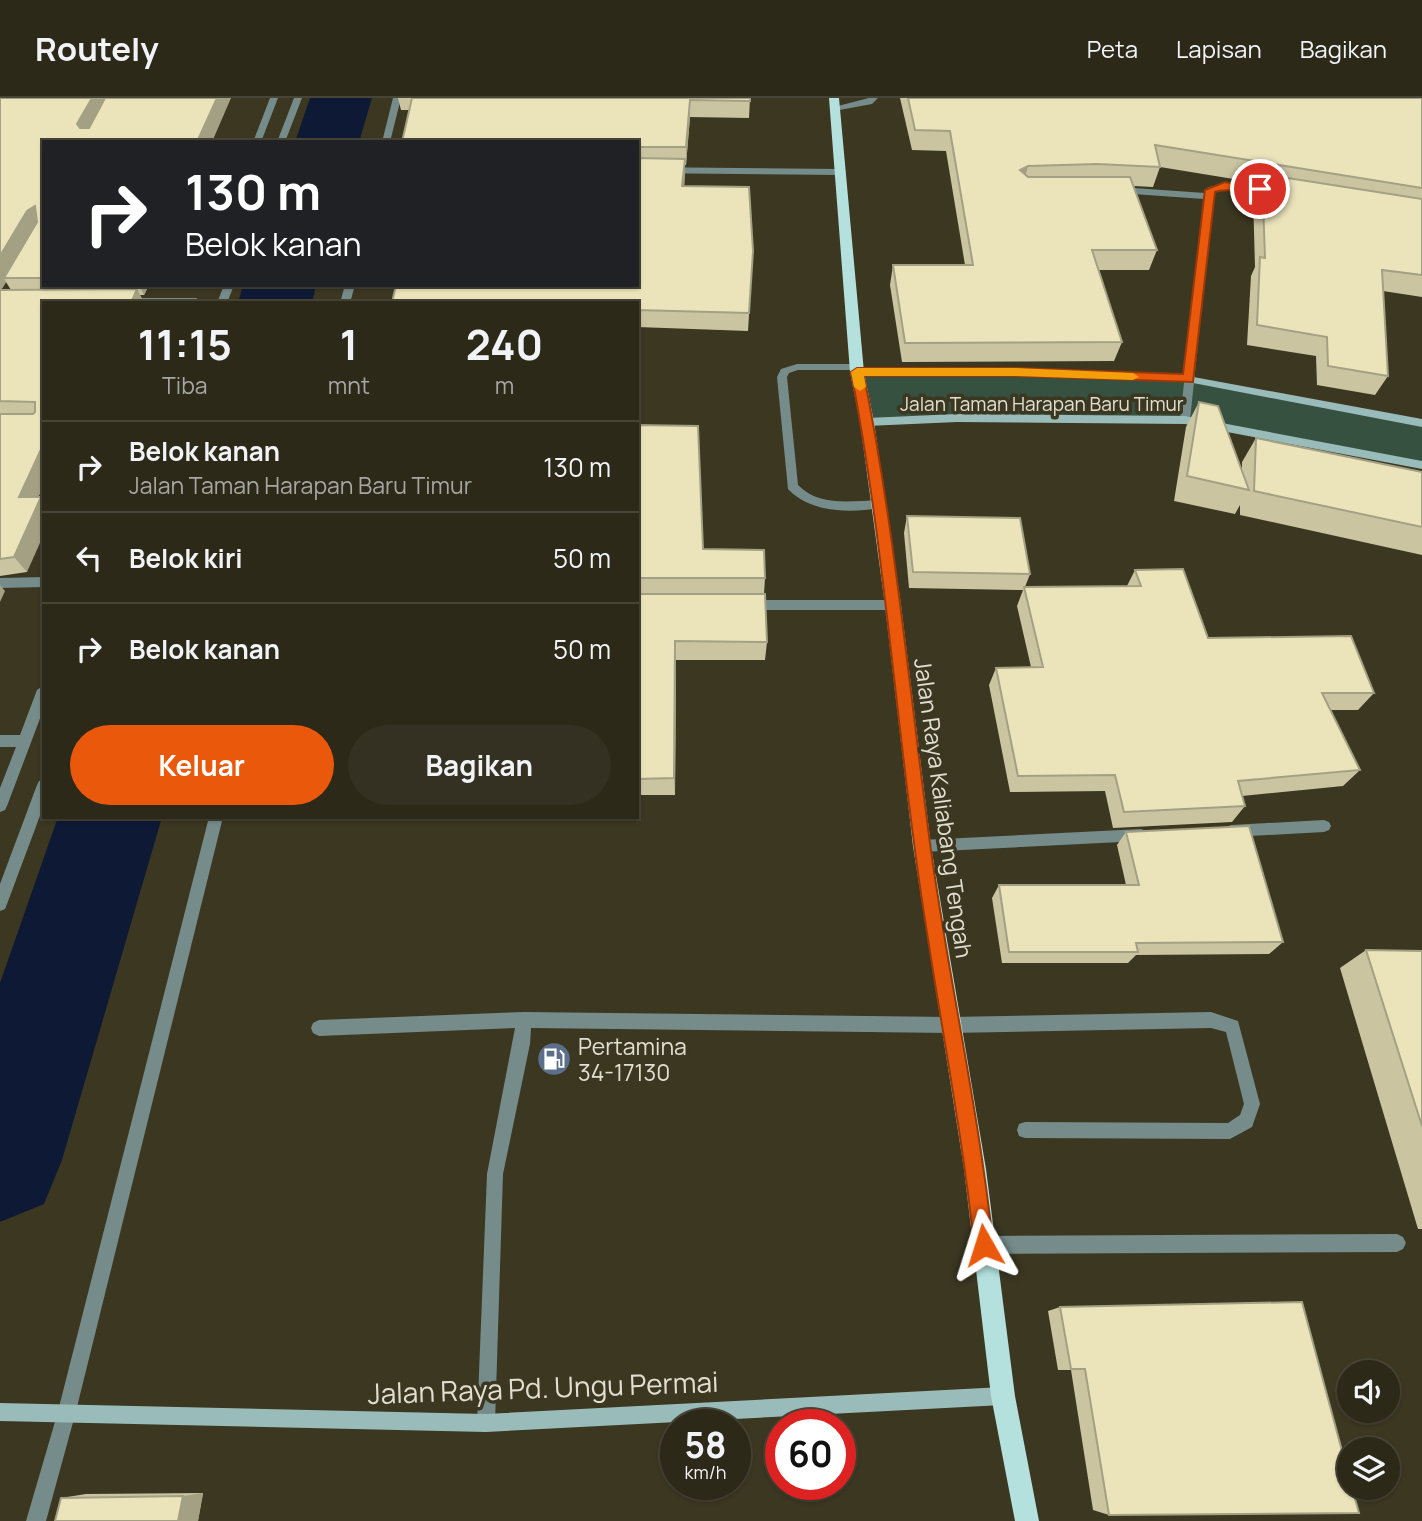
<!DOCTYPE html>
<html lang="id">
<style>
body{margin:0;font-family:Manrope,sans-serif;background:#343122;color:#f1f3f6;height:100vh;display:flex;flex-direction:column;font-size:26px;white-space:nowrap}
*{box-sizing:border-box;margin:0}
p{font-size:23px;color:#a6a6a2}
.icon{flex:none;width:38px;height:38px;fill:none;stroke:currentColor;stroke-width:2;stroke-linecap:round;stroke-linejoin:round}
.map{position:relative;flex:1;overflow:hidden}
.panel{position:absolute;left:42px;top:203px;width:597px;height:518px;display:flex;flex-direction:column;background:#2c2919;border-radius:0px;box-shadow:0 2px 5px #0004,0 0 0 2px #484538}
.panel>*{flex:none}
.banner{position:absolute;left:42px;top:42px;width:597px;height:147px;border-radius:0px;box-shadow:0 2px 5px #0004,0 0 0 2px #484538;background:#202124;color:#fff;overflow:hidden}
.fabs{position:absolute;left:1337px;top:1262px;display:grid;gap:14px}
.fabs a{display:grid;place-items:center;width:63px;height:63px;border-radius:50%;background:#2c2919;box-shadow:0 2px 5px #0004,0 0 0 2px #484538;font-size:35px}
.speed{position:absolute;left:660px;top:1311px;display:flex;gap:14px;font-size:35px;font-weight:700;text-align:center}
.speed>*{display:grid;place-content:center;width:91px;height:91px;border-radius:50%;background:#2c2919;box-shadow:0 2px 5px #0004,0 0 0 2px #484538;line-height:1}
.speed small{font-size:18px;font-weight:400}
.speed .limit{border:10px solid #d22;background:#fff;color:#111}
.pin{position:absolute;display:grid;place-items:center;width:60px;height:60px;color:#fff;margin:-30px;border:4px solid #fff;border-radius:50%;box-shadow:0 2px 7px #0007}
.me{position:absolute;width:77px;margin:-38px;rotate:354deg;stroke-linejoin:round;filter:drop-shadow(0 0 5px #0008)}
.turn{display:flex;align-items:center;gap:24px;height:147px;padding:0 28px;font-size:32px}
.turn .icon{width:91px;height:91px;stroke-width:2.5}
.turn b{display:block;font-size:49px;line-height:60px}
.eta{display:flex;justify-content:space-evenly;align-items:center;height:119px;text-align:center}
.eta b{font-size:42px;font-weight:700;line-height:49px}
.action{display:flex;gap:14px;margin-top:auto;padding:14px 28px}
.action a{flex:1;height:80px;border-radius:42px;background:#ea580c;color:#fff;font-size:28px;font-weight:700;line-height:80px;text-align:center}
.action a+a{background:#343122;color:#f1f3f6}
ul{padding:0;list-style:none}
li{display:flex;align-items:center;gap:21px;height:91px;padding:0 28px;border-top:2px solid #484538}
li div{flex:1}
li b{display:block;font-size:26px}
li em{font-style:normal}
header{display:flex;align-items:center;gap:42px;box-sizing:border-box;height:98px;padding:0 35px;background:#2c2919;border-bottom:2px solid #484538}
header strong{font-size:33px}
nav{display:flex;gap:38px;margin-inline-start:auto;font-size:24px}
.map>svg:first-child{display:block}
</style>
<header>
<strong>Routely</strong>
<nav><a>Peta</a><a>Lapisan</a><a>Bagikan</a></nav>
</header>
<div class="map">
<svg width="1422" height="1423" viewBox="0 0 1422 1423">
<rect width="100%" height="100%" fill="#3b3721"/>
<path fill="#36513f" d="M857 274 1188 281 1422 325V368L1185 322 867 324Z"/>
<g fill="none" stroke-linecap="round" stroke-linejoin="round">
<g fill="#0e1a35" fill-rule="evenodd">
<path d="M310 0H372L359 44H295Z"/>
<path d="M243 187H316L312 205H238Z"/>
<path d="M58 719H162L62 1062 44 1106 0 1124V885Z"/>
</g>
<g fill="#768c8b" fill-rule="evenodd">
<path d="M637 69 841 71 846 74 841 77 637 75Z"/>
<path d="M797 266H857L862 269 857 272H798L789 275 787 279 798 387C819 409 851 403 879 402L883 403V409C853 416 810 415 788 391L777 279 781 271Z"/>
<path d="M747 502H893L899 507 893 512H747L741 507Z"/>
<path d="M524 914 950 919 1211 914 1238 923 1260 1006 1252 1029 1230 1041 1025 1040 1019 1038 1017 1032 1019 1026 1025 1024 1228 1025 1240 1017 1244 1006 1226 934 1211 930 950 935 531 930 530 946 503 1076 495 1325 493 1332 486 1334 479 1332 477 1325 487 1076 515 930 319 938 313 935 311 930 313 925 319 922Z"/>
<path d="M1397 1136 1403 1139 1406 1145 1403 1151 1397 1154 984 1156 978 1153 975 1147 978 1141 984 1138Z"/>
</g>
<g fill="#768c8b" fill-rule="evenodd">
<path d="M270 0H278L261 44H253Z"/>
<path d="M294 0H302L285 44H277Z"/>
<path d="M393 0H401L390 44H382Z"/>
<path d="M869 0H878L872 6 834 13 830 10Z"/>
<path d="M1225 84 1272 90 1277 93 1272 96 1226 90 1214 94 1190 322 1185 326 1180 322 1204 101 1119 95 1114 92 1119 89 1205 95 1207 90Z"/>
<path d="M224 187H234L227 205H217Z"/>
<path d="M345 187H355L350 205H340Z"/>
<path d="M124 200H196L201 203 120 205V201Z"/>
<path d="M44 479V489L0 490V480Z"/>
<path d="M44 587V610L7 708 5 712 0 714V690L16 649H0V637H20L37 592Z"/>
<path d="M44 681V707L7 806 5 811 0 813V786L37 687 39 683Z"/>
<path d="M209 719H223L75 1317 46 1423H26L57 1317Z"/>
<path d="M1324 722 1329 724 1331 728 1329 732 1324 734 1231 739 1226 737 1224 733 1226 729 1231 727Z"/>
<path d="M1141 731 1146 733 1148 737 1146 741 1141 743 922 754 917 752 915 748 917 744 922 742Z"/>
</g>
<g fill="#99bcba" fill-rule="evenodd">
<path d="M857 271H1016L1188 278 1422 321V329L1188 284 1016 277 853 276V272Z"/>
<path d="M957 316 1185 318 1422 363V371L1185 326 957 324 867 328 862 324 867 320Z"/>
<path d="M1003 1289 1010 1291 1012 1298 1010 1305 1003 1307 486 1334 0 1323V1305L486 1316Z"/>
</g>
<path fill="#b4e1de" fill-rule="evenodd" d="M829 0H839L864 274 874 324 901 507 931 748 986 1071 1015 1298 1039 1423H1015L991 1298 964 1071 913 748 885 507 860 324 850 274Z"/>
</g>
<g fill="#cac4a1" fill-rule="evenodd">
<path d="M0 0 44 44V187H149L144 197H140L144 205H44V387L38 399 27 474 0 478ZM6 184 11 192H1Z"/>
<path d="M398 0H750L749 20 690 19 686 67H685L684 88 753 153 748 233 637 229V205L393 188 637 187V44L409 12H401Z"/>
<path d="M900 0H1422V199L1383 193 1388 278 1375 297 1317 287 1316 258 1247 247 1251 178 1255 169 1253 96 1258 85 1160 69 1153 89 1134 88 1157 152 1149 172H1099L1122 244 1114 263 902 264 890 187 893 167H965L946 53 912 52Z"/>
<path d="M1199 304 1242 372V364L1256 340 1422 374V457L1240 417V407L1235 416 1174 403 1186 329Z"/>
<path d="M637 327 703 451 765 480 764 496 767 544 765 562H676L675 697H637Z"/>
<path d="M907 418 1030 476 1025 489 1127 488 1135 472 1208 540 1374 595 1358 612H1330L1360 672 1343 688 1242 698 1245 708 1232 724 1113 730 1105 693 1010 694 989 587 996 570 1031 569 1017 508 1023 492 909 490 904 435Z"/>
<path d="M1126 734 1283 844 1269 856 1136 857 1128 865H1002L992 800 999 787H1126L1117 747Z"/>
<path d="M1366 852 1422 853V1131H1418L1340 870Z"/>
<path d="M1302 1204 1109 1417 1093 1412 1071 1272H1058L1048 1213 1060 1209Z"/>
<path d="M203 1395 198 1423 61 1400 86 1396Z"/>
</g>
<g fill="#a4a083">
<path d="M92 0H110L86 43 77 26Z"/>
<path d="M217 0H231L212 44H197Z"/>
<path d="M690 2V19L686 67V49Z"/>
<path d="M685 61V78L683 105 682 88Z"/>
<path d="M1028 68 1023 87 1020 72Z"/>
<path d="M35 108 44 124 4 180 6 184 0 194V158L27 113Z"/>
<path d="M139 187H149L144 197Z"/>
<path d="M137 191 144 205H131Z"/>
<path d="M44 345V387L31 415 19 399Z"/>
<path d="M41 399 44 403V436L27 474 14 459Z"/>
<path d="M0 487 5 493 0 504Z"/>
<path d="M675 543 676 562 675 697 674 680Z"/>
<path d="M203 1395 198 1423H178L183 1398Z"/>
</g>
<g fill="#ebe4bb" stroke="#a4a083" stroke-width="2">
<path d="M0 0H92L77 26 80 30H89L105 0H217L197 44H44V180H4L37 124 35 108 27 113 0 158Z"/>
<path d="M412 0H750V3L690 2 686 49H637V44H402Z"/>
<path d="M908 0H1422V90L1155 47 1160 69 1097 66 1028 68 1020 72 1028 79H1130L1157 152H1092L1122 244 905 245 893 167H973L950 33 915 32Z"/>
<path d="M637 60 685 61 682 88 749 89 753 153 749 215 637 212V205H392L396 187H637Z"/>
<path d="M1262 76 1422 101V177L1382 172 1388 278 1328 268 1327 239 1257 227 1260 159 1265 160Z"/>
<path d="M137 191 131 205H44V345L19 399H41L14 459 0 461V316H33L35 314V304L0 303V192Z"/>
<path d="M1199 304 1218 308 1249 392 1187 378Z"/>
<path d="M637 327 698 328 703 451 764 452 765 480H637Z"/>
<path d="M1256 340 1422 374V429L1254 393Z"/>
<path d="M907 418 1020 420 1030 476 913 474Z"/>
<path d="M1183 471 1208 540 1351 538 1374 595H1322L1360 672 1238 683 1245 708 1124 714 1115 677 1018 678 996 570 1043 569 1024 489 1141 488 1135 472Z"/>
<path d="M637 496H765L767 544 675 543 674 680 637 681Z"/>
<path d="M1249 728 1283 844 1136 845 1138 854H1009L999 787H1139L1126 734Z"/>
<path d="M1366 852 1422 853V1028Z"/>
<path d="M1302 1204 1349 1379V1390H1352L1359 1415 1109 1417 1085 1271H1071L1060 1209Z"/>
<path d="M183 1398 178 1423H55L61 1400Z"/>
</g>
<path fill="#ea580c" stroke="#983908" stroke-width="2" d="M1225 84 1265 91C1252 99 1231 88 1215 94L1193 284 1016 278H864C895 432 909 589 930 745 948 879 979 1012 993 1147L991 1154 984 1157 976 1154 974 1147C960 1012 931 880 914 745 893 588 881 429 851 274L857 270H1016L1183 276 1205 92Z"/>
<path fill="#f59e0b" d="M857 270H1016L1133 275 1139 279 1133 282 1016 278H864L866 289 860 293 854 289 851 274Z"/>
<defs>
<g id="fuel-disc" transform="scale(1.75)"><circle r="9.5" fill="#5c6f8a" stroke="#3b3721"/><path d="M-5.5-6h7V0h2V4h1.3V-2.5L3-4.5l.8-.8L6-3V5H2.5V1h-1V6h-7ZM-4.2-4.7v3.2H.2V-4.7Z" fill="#fff"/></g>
</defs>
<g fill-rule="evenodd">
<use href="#fuel-disc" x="554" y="961"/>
</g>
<g text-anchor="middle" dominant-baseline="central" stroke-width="7" stroke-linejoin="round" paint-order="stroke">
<g font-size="19" fill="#e1dfd1" stroke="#3b3721">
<text x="1042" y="306">Jalan Taman Harapan Baru Timur</text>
</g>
<g font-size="23" fill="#e1dfd1" stroke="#3b3721">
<text transform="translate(944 710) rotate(82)">Jalan Raya Kaliabang Tengah</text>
</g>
<g font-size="23" fill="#e1dfd1" stroke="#3b3721" text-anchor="start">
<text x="578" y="948">Pertamina<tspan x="578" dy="26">34-17130</tspan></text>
</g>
<g font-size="28" fill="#e1dfd1" stroke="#3b3721">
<text transform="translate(543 1289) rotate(-2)">Jalan Raya Pd. Ungu Permai</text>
</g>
</g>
</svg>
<div class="fabs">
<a><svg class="icon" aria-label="sound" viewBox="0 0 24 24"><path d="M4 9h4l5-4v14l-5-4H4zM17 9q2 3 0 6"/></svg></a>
<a><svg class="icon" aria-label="layers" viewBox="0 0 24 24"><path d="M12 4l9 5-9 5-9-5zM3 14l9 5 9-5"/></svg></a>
</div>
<div class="speed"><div>58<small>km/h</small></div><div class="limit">60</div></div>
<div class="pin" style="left:1260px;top:91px;background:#d93025"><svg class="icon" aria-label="arrive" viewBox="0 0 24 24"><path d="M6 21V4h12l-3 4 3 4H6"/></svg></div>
<svg class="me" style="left:984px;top:1147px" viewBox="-20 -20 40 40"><path d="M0-17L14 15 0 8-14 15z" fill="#ea580c" stroke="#fff" stroke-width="4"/></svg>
<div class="banner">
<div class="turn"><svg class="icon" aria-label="right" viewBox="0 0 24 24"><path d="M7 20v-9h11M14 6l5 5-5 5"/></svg><div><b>130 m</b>Belok kanan</div></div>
</div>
<section class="panel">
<div class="eta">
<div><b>11:15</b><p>Tiba</p></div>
<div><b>1</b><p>mnt</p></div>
<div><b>240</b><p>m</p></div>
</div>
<ul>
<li><svg class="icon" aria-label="right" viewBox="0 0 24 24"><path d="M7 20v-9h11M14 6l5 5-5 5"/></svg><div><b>Belok kanan</b><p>Jalan Taman Harapan Baru Timur</p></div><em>130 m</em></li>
<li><svg class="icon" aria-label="left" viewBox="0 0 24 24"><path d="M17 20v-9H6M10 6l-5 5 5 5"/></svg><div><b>Belok kiri</b></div><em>50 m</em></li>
<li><svg class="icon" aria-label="right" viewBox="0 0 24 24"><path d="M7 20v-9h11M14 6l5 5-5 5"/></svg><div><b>Belok kanan</b></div><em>50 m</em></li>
</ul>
<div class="action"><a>Keluar</a><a>Bagikan</a></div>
</section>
</div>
